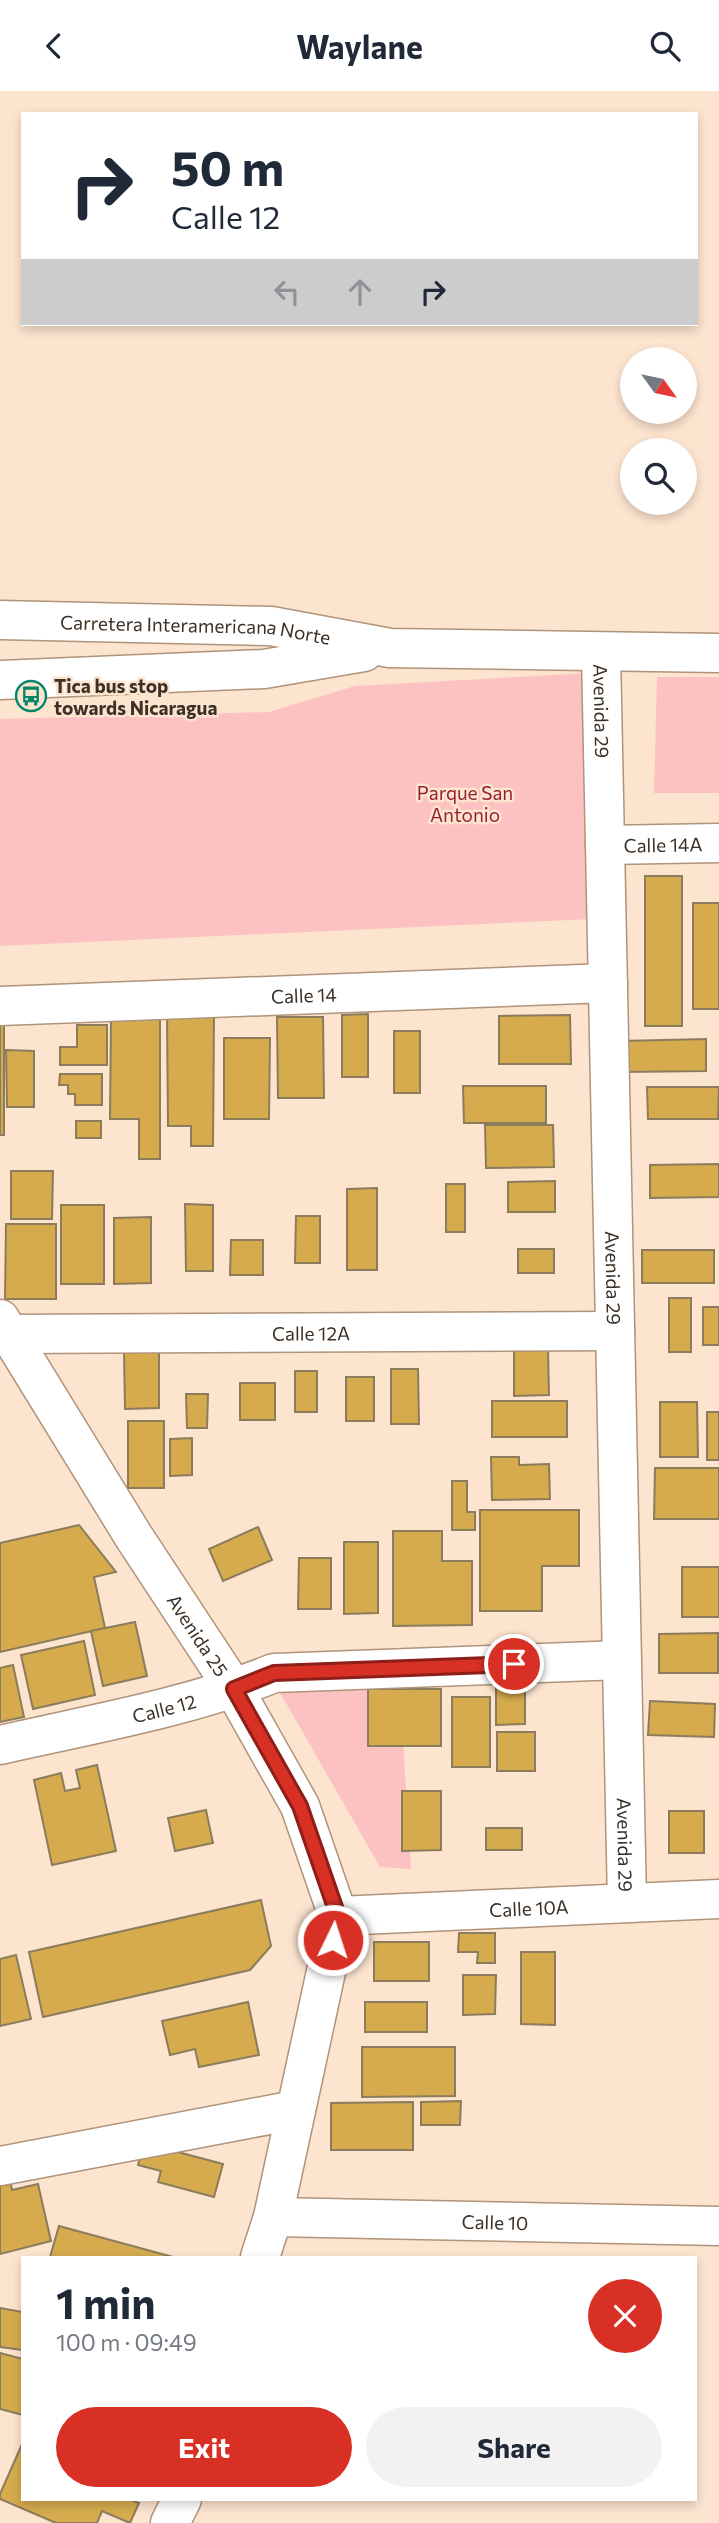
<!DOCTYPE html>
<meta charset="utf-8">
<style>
body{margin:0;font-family:Commissioner,sans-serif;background:#f2f2f3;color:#1f2937;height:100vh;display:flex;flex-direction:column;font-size:26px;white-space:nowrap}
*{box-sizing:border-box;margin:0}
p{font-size:23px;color:#747a83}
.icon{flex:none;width:38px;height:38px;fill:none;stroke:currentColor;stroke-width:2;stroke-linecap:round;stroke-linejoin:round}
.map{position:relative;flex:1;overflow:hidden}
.panel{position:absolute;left:21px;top:2165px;width:676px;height:245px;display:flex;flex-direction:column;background:#fff;border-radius:0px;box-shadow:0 4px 10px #0003}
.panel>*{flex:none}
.hud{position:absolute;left:21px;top:21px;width:677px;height:214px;border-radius:0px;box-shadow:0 4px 10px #0003;background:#fff;color:#1f2937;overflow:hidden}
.needle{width:46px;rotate:123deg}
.fabs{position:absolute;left:620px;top:256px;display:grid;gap:14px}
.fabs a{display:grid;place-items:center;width:77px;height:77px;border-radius:50%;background:#fff;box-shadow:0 4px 10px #0003;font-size:35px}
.pin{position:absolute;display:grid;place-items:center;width:60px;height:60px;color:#fff;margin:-30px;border:4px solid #fff;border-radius:50%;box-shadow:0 2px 7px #0007}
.me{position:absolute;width:77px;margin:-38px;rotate:4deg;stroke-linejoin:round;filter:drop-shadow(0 0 5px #0008)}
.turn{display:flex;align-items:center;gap:24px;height:147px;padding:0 35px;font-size:32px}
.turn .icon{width:91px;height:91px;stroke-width:2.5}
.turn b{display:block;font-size:49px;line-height:60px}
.lanes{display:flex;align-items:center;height:66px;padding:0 35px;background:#0003;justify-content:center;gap:35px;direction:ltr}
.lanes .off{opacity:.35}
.round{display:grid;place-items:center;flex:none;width:74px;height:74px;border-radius:37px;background:#f2f2f3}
.summary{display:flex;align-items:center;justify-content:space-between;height:119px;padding:0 35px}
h1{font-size:42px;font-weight:700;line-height:52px}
.button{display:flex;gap:14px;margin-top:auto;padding:14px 35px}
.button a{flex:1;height:80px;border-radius:42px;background:#d93025;color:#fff;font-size:28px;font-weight:700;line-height:80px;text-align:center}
.button a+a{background:#f2f2f3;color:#1f2937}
header{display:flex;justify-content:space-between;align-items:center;height:91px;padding:0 35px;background:#fff;font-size:32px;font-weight:700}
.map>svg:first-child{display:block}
</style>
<header><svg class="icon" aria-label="back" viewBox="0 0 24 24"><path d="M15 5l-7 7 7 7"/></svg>Waylane<svg class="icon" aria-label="search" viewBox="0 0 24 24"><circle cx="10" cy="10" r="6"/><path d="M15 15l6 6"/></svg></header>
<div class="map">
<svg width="719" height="2432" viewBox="0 0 719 2432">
<rect width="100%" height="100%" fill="#fde4cf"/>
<g fill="#fbc2c1">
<path d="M592 582 593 828 0 855V628L269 621 355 595Z"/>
<path d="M657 586H719V702H654Z"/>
<path d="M399 1585 411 1778 380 1776 278 1598Z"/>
</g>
<g fill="#d5ab4d" stroke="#8b7c5c" stroke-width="2">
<rect x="645" y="785" width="37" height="150"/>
<rect x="693" y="812" width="26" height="106"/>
<path d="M214 923 213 1055H191V1035H168L167 924Z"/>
<path d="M368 923V986H342V924Z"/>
<rect x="0" y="924" width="4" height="120"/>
<path d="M570 924 571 973H499V925Z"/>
<path d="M277 926H323L324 1007H278Z"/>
<path d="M111 927H160V1068H139V1028H110Z"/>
<path d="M77 934H107V974H60V956H77Z"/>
<rect x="394" y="940" width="26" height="62"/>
<path d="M224 947H270L269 1028H224Z"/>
<path d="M706 948V980L623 981 622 950Z"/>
<path d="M6 959 34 960V1016H7Z"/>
<path d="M60 983H102V1014H75V1003H68V994H59Z"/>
<path d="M463 995H546V1032H464Z"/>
<path d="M647 996H719L718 1028H648Z"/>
<rect x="76" y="1030" width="25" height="17"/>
<path d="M485 1034H553L554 1076 486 1077Z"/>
<path d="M719 1073V1106L650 1107V1074Z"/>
<path d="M11 1080H53L52 1128H11Z"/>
<path d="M555 1090V1121H508V1091Z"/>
<rect x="446" y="1093" width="19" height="48"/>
<path d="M377 1097V1179H347V1098Z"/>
<path d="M185 1113 213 1114V1180H186Z"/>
<rect x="61" y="1114" width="43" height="79"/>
<path d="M296 1125H320V1172H295Z"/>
<path d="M151 1126V1192L114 1193V1127Z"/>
<path d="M6 1133H56V1208H5Z"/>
<path d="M231 1149H263V1184H230Z"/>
<rect x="518" y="1158" width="36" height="24"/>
<rect x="642" y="1159" width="72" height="33"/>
<rect x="669" y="1207" width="22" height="54"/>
<rect x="703" y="1216" width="16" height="38"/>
<path d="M548 1257 549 1304 514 1305V1258Z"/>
<path d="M124 1261H159V1317L125 1318Z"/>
<path d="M391 1278H418L419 1333H391Z"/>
<rect x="295" y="1280" width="22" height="41"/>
<rect x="346" y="1286" width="28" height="44"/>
<rect x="240" y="1292" width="35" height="37"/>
<path d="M186 1303H208L207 1337H187Z"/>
<rect x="492" y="1310" width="75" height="36"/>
<path d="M660 1311H697L698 1366H660Z"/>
<rect x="707" y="1321" width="12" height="48"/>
<rect x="128" y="1330" width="36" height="67"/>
<path d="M192 1347V1384L170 1385V1348Z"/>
<path d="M491 1366H519V1374L549 1373 550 1408 492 1409Z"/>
<path d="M655 1377H719V1428H654Z"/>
<path d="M452 1390H467V1421H475V1439H452Z"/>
<path d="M480 1419H579V1475H542V1520H480Z"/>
<path d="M79 1434 116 1481 94 1486 105 1537 0 1561V1452Z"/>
<path d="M258 1436 272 1469 223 1490 209 1458Z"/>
<path d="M393 1440H442V1470H472V1534L393 1535Z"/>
<path d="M344 1451H378V1522L344 1523Z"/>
<path d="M299 1467H331V1518H298Z"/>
<rect x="682" y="1476" width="37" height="50"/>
<path d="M135 1531 147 1585 103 1595 91 1540Z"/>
<path d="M718 1542V1582H659V1543Z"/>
<path d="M84 1550 95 1604 33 1618 21 1564Z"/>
<path d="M13 1574 24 1626 0 1631V1577Z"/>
<path d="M496 1595H525V1633L496 1634Z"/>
<rect x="368" y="1598" width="73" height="57"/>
<rect x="452" y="1606" width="38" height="70"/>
<path d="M650 1610 715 1613 714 1646 648 1644Z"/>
<rect x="497" y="1641" width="38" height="39"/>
<path d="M97 1674 116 1760 52 1774 34 1689 61 1682 65 1700 80 1697 76 1679Z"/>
<path d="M402 1700H441V1759L402 1760Z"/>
<path d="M206 1719 213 1752 175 1760 168 1727Z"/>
<rect x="669" y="1720" width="35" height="42"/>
<rect x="486" y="1737" width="36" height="22"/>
<path d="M261 1809 271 1855 250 1879 43 1926 29 1861Z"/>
<path d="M459 1842H495V1872H477L478 1861H458Z"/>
<rect x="374" y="1851" width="55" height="39"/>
<path d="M521 1861H555V1934L521 1933Z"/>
<path d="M16 1864 31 1928 0 1935V1868Z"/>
<path d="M463 1884H496L495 1923 463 1924Z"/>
<path d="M248 1911 259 1964 199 1976 195 1958 170 1964 162 1930Z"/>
<rect x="365" y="1911" width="62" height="30"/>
<path d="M362 1956H455V2005L362 2006Z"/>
<path d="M461 2010 460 2034H421V2011Z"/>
<path d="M413 2011V2059H331V2012Z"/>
<path d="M144 2052 223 2073 214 2106 158 2091 161 2080 138 2074Z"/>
<path d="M9 2084 12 2099 38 2093 51 2150 0 2163V2086Z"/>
<path d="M59 2135 173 2166H50Z"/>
<path d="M0 2217 23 2221V2259L0 2256Z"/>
<path d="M0 2262 23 2268V2324L0 2318Z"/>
<path d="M23 2351V2408H129L139 2412 130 2432 102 2420 97 2432H56L0 2408V2403Z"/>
</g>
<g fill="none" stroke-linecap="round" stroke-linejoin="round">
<g stroke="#af937a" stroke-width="41">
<g id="minor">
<path id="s1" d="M601 562 627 1812"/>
<path id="s2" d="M605 754 719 752"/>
<path id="s3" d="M0 915 608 892"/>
<path id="s4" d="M8 1243 615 1240"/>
<path id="s5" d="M0 1654C92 1633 187 1617 274 1582L621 1569"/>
<path id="s6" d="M338 1825 719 1808"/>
<path d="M0 2075 295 2019"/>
<path id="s7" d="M273 2126 719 2135"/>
</g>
</g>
<g stroke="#af937a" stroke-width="41">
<g id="tertiary">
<path id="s8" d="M0 1228 134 1446 234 1598 300 1715 338 1825 273 2126 260 2166"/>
<path d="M170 2432 182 2408"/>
</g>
</g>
<g stroke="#af937a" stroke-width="41">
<g id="trunk">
<path id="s9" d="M0 529 271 535 390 557 719 562"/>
<path d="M0 589 264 578 364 561"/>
</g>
</g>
<use href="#minor" stroke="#fff" stroke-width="38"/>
<use href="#tertiary" stroke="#fff" stroke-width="38"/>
<use href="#trunk" stroke="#fff" stroke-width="38"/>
</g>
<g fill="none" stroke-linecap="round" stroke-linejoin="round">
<g stroke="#8d1f18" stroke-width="18">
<path id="route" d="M333 1849 338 1825 300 1715 234 1598 274 1582 514 1573"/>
</g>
<use href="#route" stroke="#d93025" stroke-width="12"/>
</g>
<defs>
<g id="bus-ring" transform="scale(1.575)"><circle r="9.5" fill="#fde4cf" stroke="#03866a" stroke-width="1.5"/><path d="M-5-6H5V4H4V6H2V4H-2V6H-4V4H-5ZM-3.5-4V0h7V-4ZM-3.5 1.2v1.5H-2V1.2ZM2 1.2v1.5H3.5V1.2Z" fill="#03866a"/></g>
</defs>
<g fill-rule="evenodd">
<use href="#bus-ring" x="31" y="605"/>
</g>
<g text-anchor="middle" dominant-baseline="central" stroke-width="5" stroke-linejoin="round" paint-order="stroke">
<g font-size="19" fill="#3c3026" stroke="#fde4cf">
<text stroke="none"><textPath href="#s9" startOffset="196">Carretera Interamericana Norte</textPath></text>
<text stroke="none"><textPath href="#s1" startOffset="58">Avenida 29</textPath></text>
<text stroke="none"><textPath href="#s2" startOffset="58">Calle 14A</textPath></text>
<text stroke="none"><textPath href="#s3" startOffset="304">Calle 14</textPath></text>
<text stroke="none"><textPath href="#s1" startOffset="625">Avenida 29</textPath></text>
<text stroke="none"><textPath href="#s4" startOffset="303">Calle 12A</textPath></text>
<text stroke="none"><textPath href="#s8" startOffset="373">Avenida 25</textPath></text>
<text stroke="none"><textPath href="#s5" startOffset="168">Calle 12</textPath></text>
<text stroke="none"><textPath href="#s1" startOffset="1192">Avenida 29</textPath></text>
<text stroke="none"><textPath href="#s6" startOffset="191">Calle 10A</textPath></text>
<text stroke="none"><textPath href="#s7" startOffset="222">Calle 10</textPath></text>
</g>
<g font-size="19" font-weight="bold" fill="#3c3026" stroke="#fde4cf" text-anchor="start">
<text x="54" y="594">Tica bus stop<tspan x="54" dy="22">towards Nicaragua</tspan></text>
</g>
<g font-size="19" fill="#95212e" stroke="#fde4cf">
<text x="465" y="701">Parque San<tspan x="465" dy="22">Antonio</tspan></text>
</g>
</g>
</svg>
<div class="fabs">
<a><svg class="needle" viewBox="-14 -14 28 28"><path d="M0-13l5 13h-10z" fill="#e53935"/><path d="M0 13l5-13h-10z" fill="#747a83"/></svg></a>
<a><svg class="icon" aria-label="search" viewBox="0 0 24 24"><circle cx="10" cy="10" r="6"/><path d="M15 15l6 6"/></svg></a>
</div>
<div class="pin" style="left:514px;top:1573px;background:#d93025"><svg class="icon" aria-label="arrive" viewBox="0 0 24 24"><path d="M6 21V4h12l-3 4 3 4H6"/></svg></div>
<svg class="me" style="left:333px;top:1849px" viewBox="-20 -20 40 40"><circle r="17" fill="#d93025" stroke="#fff" stroke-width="3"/><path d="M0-11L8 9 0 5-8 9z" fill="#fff"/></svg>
<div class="hud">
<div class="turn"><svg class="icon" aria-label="right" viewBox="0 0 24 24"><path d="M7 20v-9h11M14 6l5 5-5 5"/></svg><div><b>50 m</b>Calle 12</div></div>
<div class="lanes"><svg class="icon off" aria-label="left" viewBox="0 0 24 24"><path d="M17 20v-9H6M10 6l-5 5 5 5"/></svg><svg class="icon off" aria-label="ahead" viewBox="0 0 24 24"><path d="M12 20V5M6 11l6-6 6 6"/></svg><svg class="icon" aria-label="right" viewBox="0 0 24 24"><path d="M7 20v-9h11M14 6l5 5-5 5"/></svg></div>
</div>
<section class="panel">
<div class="summary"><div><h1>1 min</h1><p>100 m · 09:49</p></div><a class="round" style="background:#d93025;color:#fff"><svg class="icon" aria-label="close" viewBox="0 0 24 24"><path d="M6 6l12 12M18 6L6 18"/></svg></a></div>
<div class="button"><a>Exit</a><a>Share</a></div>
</section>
</div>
